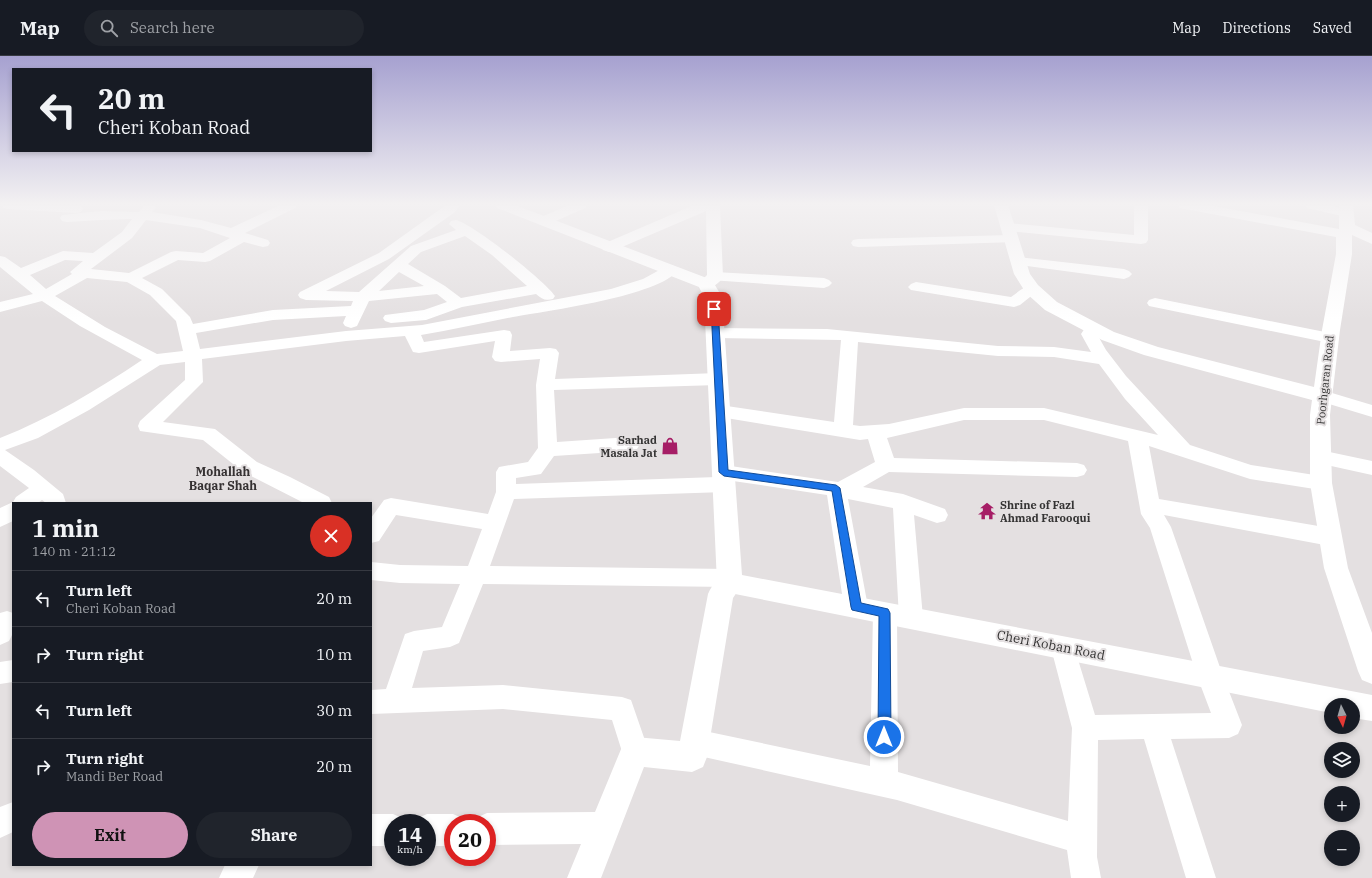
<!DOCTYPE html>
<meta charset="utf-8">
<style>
body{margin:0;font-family:"IBM Plex Serif",serif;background:#20242c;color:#f1f3f6;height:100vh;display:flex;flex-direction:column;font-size:15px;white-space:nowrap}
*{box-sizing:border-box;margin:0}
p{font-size:13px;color:#9ea1a6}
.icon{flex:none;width:22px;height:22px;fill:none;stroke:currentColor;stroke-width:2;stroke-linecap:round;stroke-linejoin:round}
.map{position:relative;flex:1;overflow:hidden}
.sheet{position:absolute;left:12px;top:446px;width:360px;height:364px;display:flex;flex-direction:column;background:#171b24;border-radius:0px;box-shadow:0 2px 6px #0003}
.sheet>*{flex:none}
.guide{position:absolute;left:12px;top:12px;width:360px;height:84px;border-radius:0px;box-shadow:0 2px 6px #0003;background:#171b24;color:#f1f3f6;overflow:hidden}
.needle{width:26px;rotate:175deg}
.fabs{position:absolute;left:1324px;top:642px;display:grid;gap:8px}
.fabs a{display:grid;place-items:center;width:36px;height:36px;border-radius:50%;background:#171b24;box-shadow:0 2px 6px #0003;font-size:20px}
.speed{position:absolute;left:384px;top:758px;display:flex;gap:8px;font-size:20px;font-weight:700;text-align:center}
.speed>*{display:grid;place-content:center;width:52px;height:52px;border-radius:50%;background:#171b24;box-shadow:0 2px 6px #0003;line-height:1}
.speed small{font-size:10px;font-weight:400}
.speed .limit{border:6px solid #d22;background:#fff;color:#111}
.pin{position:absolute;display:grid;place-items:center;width:34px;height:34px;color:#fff;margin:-17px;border-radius:8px;box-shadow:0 2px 6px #0006}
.me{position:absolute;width:44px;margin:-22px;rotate:0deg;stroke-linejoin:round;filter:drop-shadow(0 0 3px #0008)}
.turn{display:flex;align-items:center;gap:14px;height:84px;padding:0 20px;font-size:18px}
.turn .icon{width:52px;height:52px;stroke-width:2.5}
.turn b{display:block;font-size:28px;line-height:34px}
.round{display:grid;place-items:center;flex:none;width:42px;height:42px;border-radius:21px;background:#20242c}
.head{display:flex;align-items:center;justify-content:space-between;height:68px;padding:0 20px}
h1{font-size:24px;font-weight:700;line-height:30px}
.button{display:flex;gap:8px;margin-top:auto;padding:8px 20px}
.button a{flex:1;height:46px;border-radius:24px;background:#cf93b5;color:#111;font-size:16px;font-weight:700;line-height:46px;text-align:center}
.button a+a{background:#20242c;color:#f1f3f6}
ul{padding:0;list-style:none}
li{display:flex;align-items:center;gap:12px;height:56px;padding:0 20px;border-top:1px solid #363941}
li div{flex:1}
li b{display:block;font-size:15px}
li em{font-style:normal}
header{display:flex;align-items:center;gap:24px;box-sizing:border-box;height:56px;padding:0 20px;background:#171b24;border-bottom:1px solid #363941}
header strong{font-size:19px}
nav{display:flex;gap:22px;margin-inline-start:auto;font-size:14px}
.search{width:280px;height:36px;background:#20242c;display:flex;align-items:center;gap:10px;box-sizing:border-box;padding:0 14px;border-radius:22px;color:#9ea1a6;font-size:15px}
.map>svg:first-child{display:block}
</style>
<header>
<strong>Map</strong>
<div class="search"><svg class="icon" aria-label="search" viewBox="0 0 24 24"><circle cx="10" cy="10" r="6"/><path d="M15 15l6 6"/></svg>Search here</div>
<nav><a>Map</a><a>Directions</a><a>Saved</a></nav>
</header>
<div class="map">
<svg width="1372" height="822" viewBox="0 0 1372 822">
<rect width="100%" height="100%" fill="#e4e0e1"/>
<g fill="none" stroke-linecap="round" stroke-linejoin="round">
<g fill="#fff" fill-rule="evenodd">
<path d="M2 149H73L81 150 83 153 81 156 76 157 9 153 4 152Z"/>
<path d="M144 149H154L156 152 152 156 201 164 231 172 280 149H297L295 152 245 177 268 184 270 187 268 190 263 191 244 186 210 205 205 206 178 204 142 222 162 233 190 261 193 268 273 254 351 250 353 245 306 244 300 242 298 239 300 236 379 197 446 149H460L455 156 389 203 326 235 359 236 411 190 456 174 449 168 451 165 456 164C473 168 544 224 555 240L553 243C545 245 542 243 536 238L462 251 426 264 391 267 385 265 383 262 385 259 424 254 447 246 437 238 369 245 357 270 351 272 345 270 343 267 346 260 273 264 196 277 200 293 346 275 422 269 611 233 643 223 665 211 670 209 675 211 678 214C660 240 546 255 513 261 483 267 452 274 421 279L424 286 504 274 510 275 512 279 510 295 550 292 556 293 559 297 555 323 718 317 724 319 727 323 724 327 718 329 554 334 557 386 630 381 637 383 640 388 637 393 630 395 554 400 541 418 516 422V428L717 421 714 416 717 411 724 409 838 426 875 406 868 383 860 384 720 361 713 359 711 355 713 351 720 349 834 366 841 284 716 282 710 281 708 277 710 273 716 272 827 273 998 290 1054 291 1091 296 1081 278 1087 269 1093 267 1099 269 1101 272 1097 278 1106 294 1126 320 1190 389 1251 409 1321 420 1328 422 1331 427 1328 432 1321 434 1250 423 1149 390 1159 443 1330 472 1338 475 1341 481 1338 487 1330 490 1164 459 1171 471 1223 620 1242 669 1238 678 1229 682 1171 683 1216 822H1186L1144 683 1098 684 1097 801 1101 822H1071L1067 794 897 744 695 699 685 695 682 686 685 677 695 673 870 710 873 557 877 550 885 547 893 550 897 557 898 716 1068 765 1072 672 1051 592 1054 584 1063 581 1072 584 1095 659 1211 657 1197 620 1150 472 1141 458 1128 385 1044 364H964L887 382 894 402 1077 407 1084 409 1087 414 1084 419 1077 421 889 416 863 431 903 438 945 453 948 459 945 465 937 467 914 459 923 562 919 569 911 572 903 569 899 562 893 452 848 443 868 551 864 558 856 561 848 558 844 551 827 439 733 425 735 428 732 433 725 436 514 443 490 510 730 513 738 515 741 522 738 529 730 531 483 528 459 587 450 591 423 595 412 632 503 629 622 641 631 644 649 696 645 705 635 709 625 705 612 664 503 653 371 658V634L386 633 405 578 414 575 442 571 460 528 400 527 371 524V506L400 509 468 510 482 473 396 459 379 485 371 487V462L384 444 391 442 488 458 496 436V416L499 411 528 406 538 392 536 329 540 303 501 306 495 305 492 301 495 285 419 297 413 296 405 280 346 285 202 303 203 326 163 366 215 373 257 406 290 421 329 441 332 447H304L243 416 203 384 140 375 138 370 140 365 185 324V306L160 309 89 354 38 382 5 394 34 414 63 438 66 447H46L42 444 38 447H13V465L0 471V452L13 446 16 441 29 432 0 410V382C51 362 97 334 142 304L80 270 42 245 0 256V246L33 238 0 211V200L5 201 21 212 63 195 93 197 122 176 132 163 101 164 67 166 62 165 60 162 62 159 101 155 139 156ZM146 164 200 172 230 182 203 197 176 195 171 196 129 217 91 213 132 182ZM465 180 492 199 527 230 461 242 445 230 408 208 421 196ZM65 204 83 205 70 216 72 218 46 233 30 219ZM399 216 424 230 379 235ZM87 222 127 226 150 239 176 265 183 295 157 298 105 271 55 240ZM858 286 998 300 1054 301 1099 308 1125 343 1158 379 1044 352H964L889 368 860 370 853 369Z"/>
<path d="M569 149H587L585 152 549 168 544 169 539 168 537 165 539 162Z"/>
<path d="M1134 149H1148V184L1146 187 1141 188 1008 175 1003 174 1001 171 1003 168 1008 167 1134 179Z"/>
<path d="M1305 149H1328L1351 154 1353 157 1351 160 1346 161 1307 152Z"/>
<path d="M1011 179 1016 180 1018 183 1016 186 858 191 853 190 851 187 853 184 858 183Z"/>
<path d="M1018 201 1124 213 1129 215 1132 218 1129 221 1124 223 1013 208 1011 205 1013 202Z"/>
<path d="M715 216 824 222 829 224 832 227 829 230 824 232 710 224 707 221 710 218Z"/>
<path d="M916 226 1011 241C1020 235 1027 227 1037 230L1040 233 1020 249 1014 251 911 234 908 231 911 228Z"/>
<path d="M1155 242 1330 277 1336 278 1338 282 1336 286 1330 287 1149 250 1147 247 1149 244Z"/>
<path d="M1322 334 1372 349V361L1316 344 1313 340 1316 336Z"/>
<path d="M1320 394 1372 405V419L1313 406 1310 401 1313 396Z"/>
<path d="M7 555 13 557V577L9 585 0 589V557Z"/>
<path d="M13 604V626L0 628V606Z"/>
<path d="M13 746V776L0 782V751Z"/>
</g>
<g fill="#fff" fill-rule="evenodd">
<path d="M694 149H720L723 221C718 229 710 234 700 232L698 228 707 219 706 155 615 194 609 196 603 194 601 191 603 188Z"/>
<path d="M994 149H1008L1030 218 1038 229 1057 246 1114 276 1158 291 1314 331 1322 274 1336 198V181L1185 153 1180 152 1178 149H1208L1339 173V149H1353L1355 169 1372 177V188L1352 179V198L1340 274 1330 359 1332 427 1348 512 1372 577V628L1362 624 1358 615 1324 512 1310 427V359L1312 344 1144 299 1102 284 1045 254 1026 237 1014 218Z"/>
<path d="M730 517 739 520 743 527 733 542 707 701 703 711 692 716 644 711 601 822H567L581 788 487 789V767H473L476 762 487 757 595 756 624 686 635 681 680 685 708 538C713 527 719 520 730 517Z"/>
<path d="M371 758H393L404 763 406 767H393V790H371Z"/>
<path d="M427 758H453L464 763 466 767H453V790H427V767H414L416 763Z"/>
<path d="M225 809H259L253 822H219Z"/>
</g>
<path fill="#fff" fill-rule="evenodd" d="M495 149H515L712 224 722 241 742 519 1372 639V665L1353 662V649H1331V657L730 537 721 534 717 527 704 241 699 231 497 152Z"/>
</g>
<linearGradient id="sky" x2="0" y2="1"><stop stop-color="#a6a1d0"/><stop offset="0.56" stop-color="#f3f1f2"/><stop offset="1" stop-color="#f3f1f2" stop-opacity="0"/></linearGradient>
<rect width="1372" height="264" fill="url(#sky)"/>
<path fill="#1a73e8" stroke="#114b97" d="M711 251H717L718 253 728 414 836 429 840 432 861 547 888 553 890 557 891 681 889 685 884 687 880 685 878 681 879 560 852 554 851 551 832 435 724 420 719 416Z"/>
<defs>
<g id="shop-bare" transform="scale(1.38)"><path d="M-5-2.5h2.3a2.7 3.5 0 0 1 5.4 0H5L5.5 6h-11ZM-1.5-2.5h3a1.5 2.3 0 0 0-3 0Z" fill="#a61e66" stroke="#e4e0e1" stroke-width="2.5" paint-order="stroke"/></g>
<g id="temple-bare" transform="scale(1.38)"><path d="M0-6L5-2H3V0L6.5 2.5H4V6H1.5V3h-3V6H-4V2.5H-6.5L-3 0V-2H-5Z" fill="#a61e66" stroke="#e4e0e1" stroke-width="2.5" paint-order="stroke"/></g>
</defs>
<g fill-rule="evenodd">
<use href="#shop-bare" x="670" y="390"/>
<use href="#temple-bare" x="987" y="455"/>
</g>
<g text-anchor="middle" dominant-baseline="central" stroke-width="4" stroke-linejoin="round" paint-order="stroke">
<g font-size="11" fill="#353434" stroke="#e4e0e1">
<text transform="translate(1325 324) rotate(-84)">Poorhgaran Road</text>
</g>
<g font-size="11" font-weight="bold" fill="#353434" stroke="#e4e0e1" text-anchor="end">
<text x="657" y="384">Sarhad<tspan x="657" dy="13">Masala Jat</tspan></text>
<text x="1000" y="449" text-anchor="start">Shrine of Fazl<tspan x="1000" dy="13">Ahmad Farooqui</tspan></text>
</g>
<g font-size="12" font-weight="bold" fill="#353132" stroke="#e4e0e1">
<text x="223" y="415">Mohallah<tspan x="223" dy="14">Baqar Shah</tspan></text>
</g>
<g font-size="13" fill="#353434" stroke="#e4e0e1">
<text transform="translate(1051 589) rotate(11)">Cheri Koban Road</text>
</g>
</g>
</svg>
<div class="fabs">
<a><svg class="needle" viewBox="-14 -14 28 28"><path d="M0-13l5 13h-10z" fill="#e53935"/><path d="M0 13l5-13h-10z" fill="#9ea1a6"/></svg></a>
<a><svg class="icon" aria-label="layers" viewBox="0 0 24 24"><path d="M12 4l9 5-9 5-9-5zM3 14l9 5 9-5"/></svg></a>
<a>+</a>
<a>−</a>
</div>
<div class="speed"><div>14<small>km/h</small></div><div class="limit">20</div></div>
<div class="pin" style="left:714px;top:253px;background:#d93025"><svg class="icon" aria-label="arrive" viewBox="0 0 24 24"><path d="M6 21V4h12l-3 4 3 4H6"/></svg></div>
<svg class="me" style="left:884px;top:681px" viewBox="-20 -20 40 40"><circle r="17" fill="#1a73e8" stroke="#fff" stroke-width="3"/><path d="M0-11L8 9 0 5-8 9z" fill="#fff"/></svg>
<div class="guide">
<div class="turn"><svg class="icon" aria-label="left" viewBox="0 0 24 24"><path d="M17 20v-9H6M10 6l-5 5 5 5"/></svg><div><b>20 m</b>Cheri Koban Road</div></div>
</div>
<section class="sheet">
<div class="head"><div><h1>1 min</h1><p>140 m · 21:12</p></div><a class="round" style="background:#d93025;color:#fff"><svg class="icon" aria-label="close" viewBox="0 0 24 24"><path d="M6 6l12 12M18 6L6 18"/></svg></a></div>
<ul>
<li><svg class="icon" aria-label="left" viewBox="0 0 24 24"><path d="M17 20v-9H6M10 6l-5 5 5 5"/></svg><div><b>Turn left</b><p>Cheri Koban Road</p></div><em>20 m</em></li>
<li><svg class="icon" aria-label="right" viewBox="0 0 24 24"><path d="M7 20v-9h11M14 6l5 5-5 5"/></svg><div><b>Turn right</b></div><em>10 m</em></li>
<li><svg class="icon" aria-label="left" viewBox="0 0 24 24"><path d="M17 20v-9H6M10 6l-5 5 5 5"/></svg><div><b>Turn left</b></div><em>30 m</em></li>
<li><svg class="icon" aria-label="right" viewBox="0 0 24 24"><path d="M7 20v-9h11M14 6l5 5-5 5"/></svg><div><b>Turn right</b><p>Mandi Ber Road</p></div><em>20 m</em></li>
</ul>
<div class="button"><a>Exit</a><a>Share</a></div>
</section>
</div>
